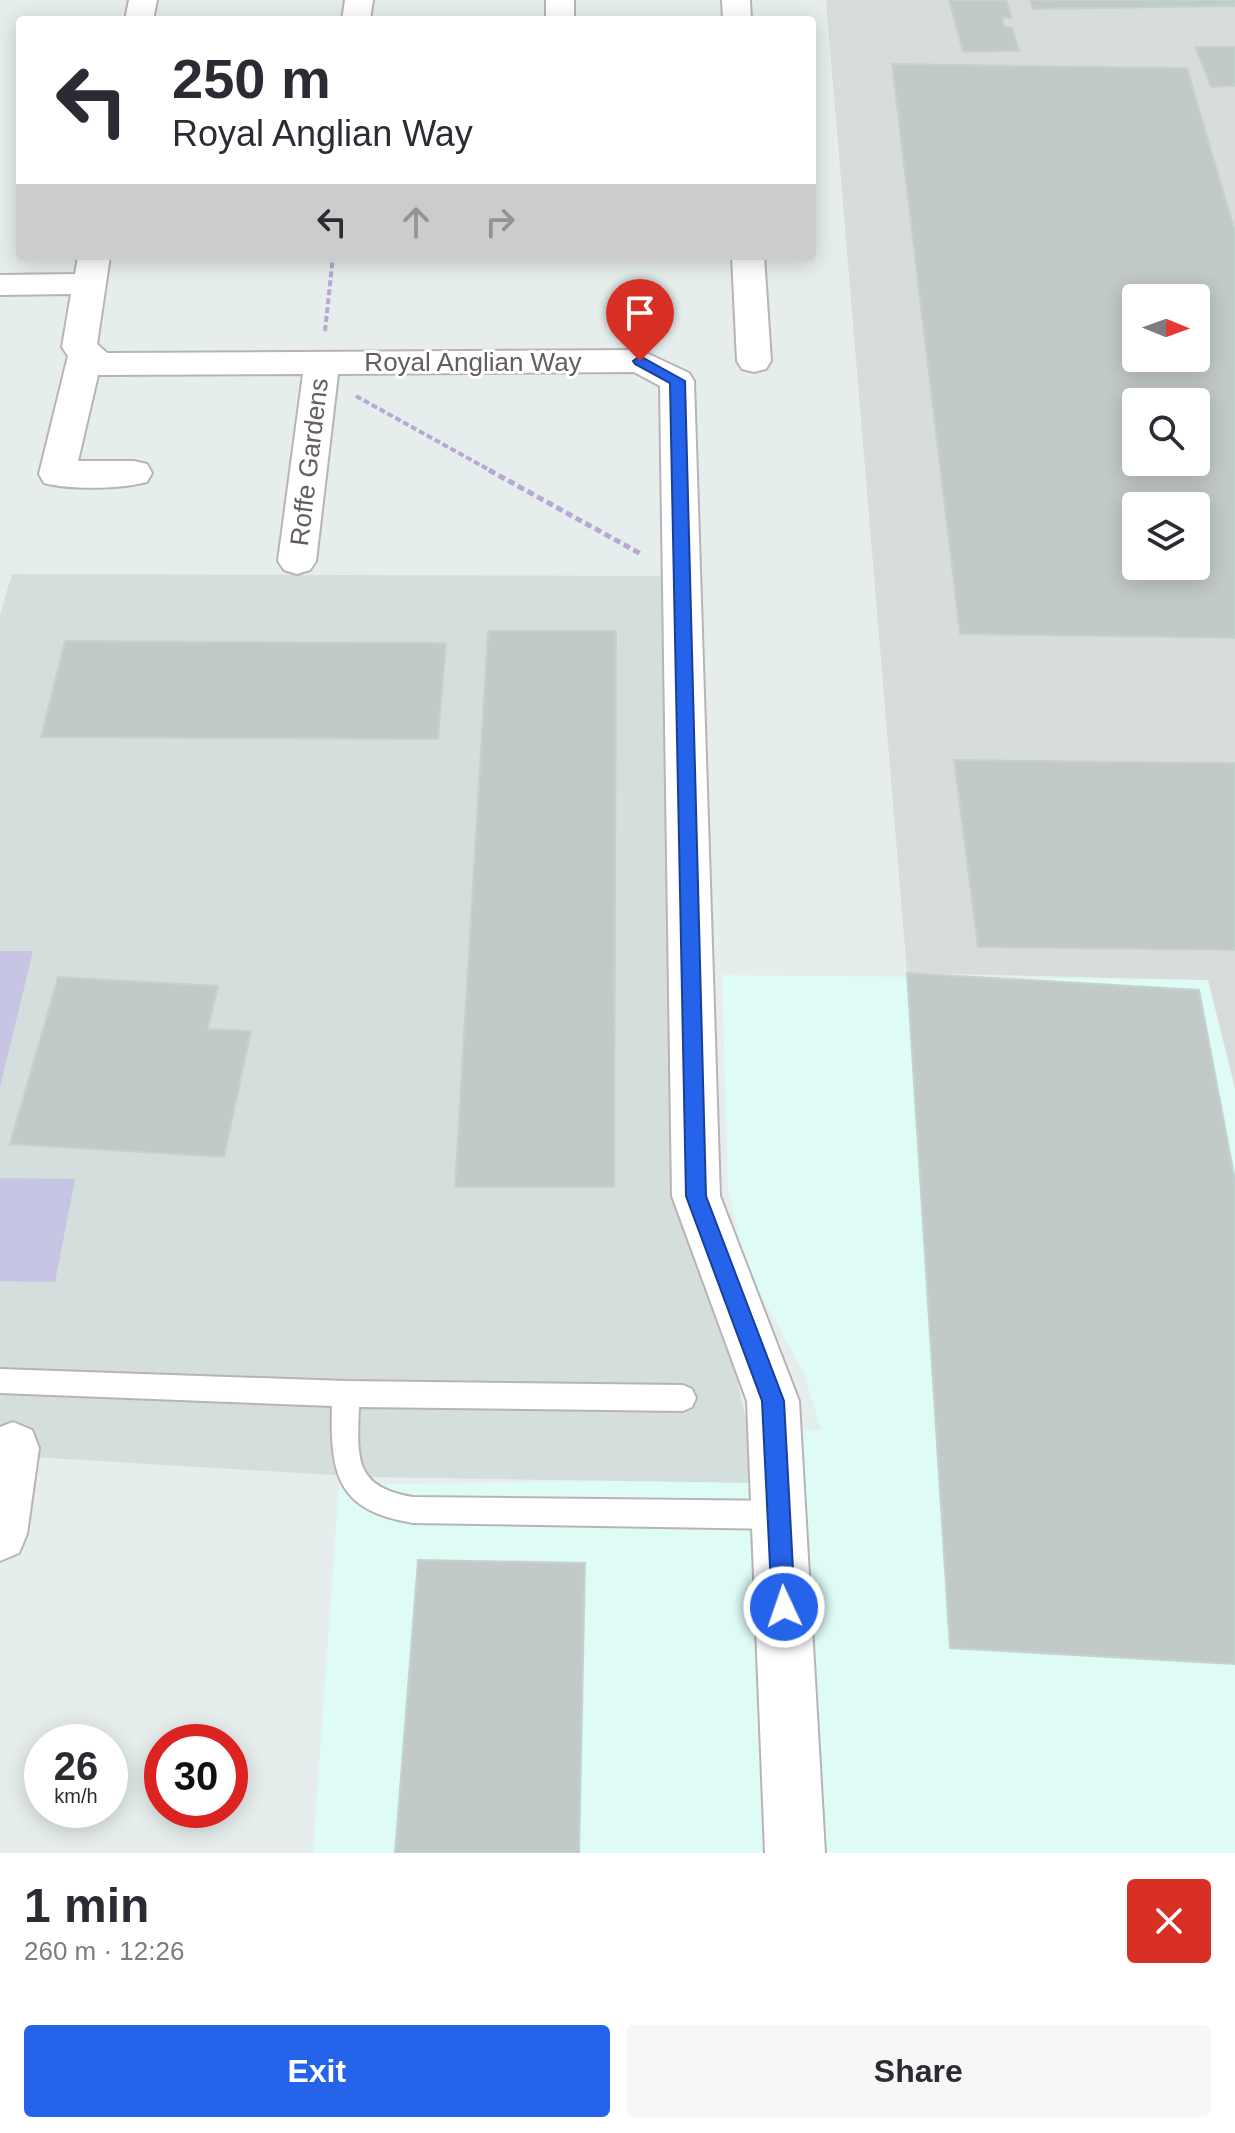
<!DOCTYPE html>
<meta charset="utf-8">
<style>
body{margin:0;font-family:Arial,sans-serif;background:#f7f7f7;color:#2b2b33;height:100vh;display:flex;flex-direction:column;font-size:30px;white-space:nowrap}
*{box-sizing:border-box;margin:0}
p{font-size:26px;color:#7c7c81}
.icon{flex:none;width:44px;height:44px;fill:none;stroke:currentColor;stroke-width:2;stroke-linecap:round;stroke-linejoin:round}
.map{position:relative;height:1853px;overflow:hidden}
.sheet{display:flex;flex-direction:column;background:#fff;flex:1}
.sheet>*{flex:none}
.hud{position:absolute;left:16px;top:16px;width:800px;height:244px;border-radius:8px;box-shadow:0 4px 20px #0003;background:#fff;color:#2b2b33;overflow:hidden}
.needle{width:52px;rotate:91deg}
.tools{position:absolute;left:1122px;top:284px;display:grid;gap:16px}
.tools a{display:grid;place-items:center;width:88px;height:88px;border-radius:8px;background:#fff;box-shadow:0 4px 20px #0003;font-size:40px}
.speed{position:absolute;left:24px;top:1724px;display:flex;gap:16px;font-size:40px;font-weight:700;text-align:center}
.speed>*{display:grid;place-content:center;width:104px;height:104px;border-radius:50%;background:#fff;box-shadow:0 4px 20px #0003;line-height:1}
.speed small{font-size:20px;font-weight:400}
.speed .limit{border:12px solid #d22;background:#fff;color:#111}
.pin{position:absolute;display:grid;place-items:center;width:68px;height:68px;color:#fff;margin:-82px -34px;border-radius:50% 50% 50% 0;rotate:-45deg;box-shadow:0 0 8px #0007}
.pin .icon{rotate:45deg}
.me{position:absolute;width:88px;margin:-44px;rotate:357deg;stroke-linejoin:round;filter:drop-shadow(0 0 6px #0008)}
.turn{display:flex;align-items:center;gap:28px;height:168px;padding:0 24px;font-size:36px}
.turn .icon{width:104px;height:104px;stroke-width:2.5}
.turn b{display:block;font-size:56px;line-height:68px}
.lanes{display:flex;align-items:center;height:76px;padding:0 24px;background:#0003;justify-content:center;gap:40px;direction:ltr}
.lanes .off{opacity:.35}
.round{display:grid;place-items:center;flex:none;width:84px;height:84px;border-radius:8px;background:#f7f7f7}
.overview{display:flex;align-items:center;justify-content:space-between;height:136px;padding:0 24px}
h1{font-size:48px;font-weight:600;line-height:60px}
.primary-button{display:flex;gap:16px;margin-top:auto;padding:16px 24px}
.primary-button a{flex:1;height:92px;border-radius:8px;background:#2563eb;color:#fff;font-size:32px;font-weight:600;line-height:92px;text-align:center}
.primary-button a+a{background:#f7f7f7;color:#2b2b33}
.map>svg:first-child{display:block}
</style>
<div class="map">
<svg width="1235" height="1853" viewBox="0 0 1235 1853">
<rect width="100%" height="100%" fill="#e6eeed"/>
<path fill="#defbf6" d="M722 975 1208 980 1235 1088V1853H313L339 1485 758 1479 749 1432 821 1430 804 1373 745 1266 728 1188Z"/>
<path fill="#d8dddc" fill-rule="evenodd" d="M826 0H1235V1088L1208 980 907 973ZM1136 298H1196V358H1136ZM1136 402H1196V462H1136ZM1136 506H1196V566H1136Z"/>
<path fill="#d4dedc" d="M12 574 680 576 696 1196 760 1483 366 1477 0 1455V615Z"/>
<g fill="#c7c5e4">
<path d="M0 951H33L0 1087Z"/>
<path d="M0 1178 75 1179 55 1282 0 1281Z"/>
</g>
<g fill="#c2cac8" stroke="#c4d3cf" stroke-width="2" fill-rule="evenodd">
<path d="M949 0H1006L1012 18H1002L1005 27H1012L1019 51 963 52Z"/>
<path d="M1030 0H1235V6L1033 9Z"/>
<path d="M1195 47H1235V86L1211 87Z"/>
<path d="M892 64 1187 68 1235 232V638L960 634ZM1136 298H1196V358H1136ZM1136 402H1196V462H1136ZM1136 506H1196V566H1136Z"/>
<path d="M488 631H616L614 1187H455Z"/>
<path d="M65 641 446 643 438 739 41 737Z"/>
<path d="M954 760 1235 763V950L978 947Z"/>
<path d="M907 973 1199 990 1235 1180V1664L950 1648Z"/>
<path d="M58 977 218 986 208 1029 251 1031 224 1157 10 1144Z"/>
<path d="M418 1560 585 1563 579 1853H395Z"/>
</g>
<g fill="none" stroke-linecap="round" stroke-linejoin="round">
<g stroke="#b9b3b5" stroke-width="4">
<path id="service" d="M0 1369 346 1381 683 1385 692 1389 696 1398 692 1407 683 1411 359 1407C357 1459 354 1487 413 1497L779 1501 789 1505 793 1515 789 1525 779 1529 413 1523C338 1511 330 1476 332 1406L0 1393Z"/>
</g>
<g stroke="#b9b3b5" stroke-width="4">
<g id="minor">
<path d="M129 0H157L153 20H125Z"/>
<path d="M345 0H373L370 20H342Z"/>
<rect x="546" y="0" width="28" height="20"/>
<path d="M722 0H750L751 20H723Z"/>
<path d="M78 256H110L97 344 107 353 640 350 689 373 694 381 720 1196 799 1401 825 1853H765L747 1401 672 1196 660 386 634 372 338 374 316 561 310 570 297 574 284 570 278 561 303 374 98 375 78 461H134L147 464 152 473 147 482C121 489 70 490 44 483L39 474 68 356 62 347 71 294 0 295V275L75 274Z"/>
<path d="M732 256H764L771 361 766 369 754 372 742 369 737 361Z"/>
<path d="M13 1422 32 1430 39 1448 27 1534 19 1553 0 1561V1427Z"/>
</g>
</g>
<g stroke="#b7a9d4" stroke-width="4" stroke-dasharray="6 3" stroke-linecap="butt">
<path d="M325 331 333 256"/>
<path d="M356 396 493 472"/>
</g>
<path stroke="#b7a9d4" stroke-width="5" stroke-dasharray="7 4" stroke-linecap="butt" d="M489 470 641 554"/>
<use href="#service" fill="#fff" fill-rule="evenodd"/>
<use href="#minor" fill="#fff" fill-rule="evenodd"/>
</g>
<path fill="#2563eb" stroke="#184099" stroke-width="2" d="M640 356 685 381 706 1196 784 1401 795 1607 792 1616 784 1619 775 1616 772 1607 762 1401 686 1196 670 383 635 364 633 361Z"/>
<g text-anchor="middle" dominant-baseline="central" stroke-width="6" stroke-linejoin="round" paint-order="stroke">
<g font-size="26" fill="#655d60" stroke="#fff">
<text x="473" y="362">Royal Anglian Way</text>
<text transform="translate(309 462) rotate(-83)">Roffe Gardens</text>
</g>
</g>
</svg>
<div class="tools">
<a><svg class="needle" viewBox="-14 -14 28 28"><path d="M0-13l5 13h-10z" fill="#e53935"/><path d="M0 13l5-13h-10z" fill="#7c7c81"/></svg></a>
<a><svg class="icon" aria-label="search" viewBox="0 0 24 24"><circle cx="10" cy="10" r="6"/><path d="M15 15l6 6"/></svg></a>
<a><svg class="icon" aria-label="layers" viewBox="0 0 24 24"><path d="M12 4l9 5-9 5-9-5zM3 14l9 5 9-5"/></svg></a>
</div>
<div class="speed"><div>26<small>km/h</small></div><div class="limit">30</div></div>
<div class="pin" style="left:640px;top:361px;background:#d93025"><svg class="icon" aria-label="arrive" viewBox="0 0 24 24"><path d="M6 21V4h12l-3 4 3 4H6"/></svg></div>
<svg class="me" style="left:784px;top:1607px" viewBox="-20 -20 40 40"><circle r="17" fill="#2563eb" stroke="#fff" stroke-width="3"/><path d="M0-11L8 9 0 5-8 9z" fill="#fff"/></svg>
<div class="hud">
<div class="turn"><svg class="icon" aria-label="left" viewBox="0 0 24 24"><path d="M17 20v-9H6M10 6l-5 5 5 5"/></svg><div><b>250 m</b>Royal Anglian Way</div></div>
<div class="lanes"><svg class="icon" aria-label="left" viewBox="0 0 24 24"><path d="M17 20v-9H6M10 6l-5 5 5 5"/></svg><svg class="icon off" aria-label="ahead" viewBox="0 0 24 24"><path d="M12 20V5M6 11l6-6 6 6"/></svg><svg class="icon off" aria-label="right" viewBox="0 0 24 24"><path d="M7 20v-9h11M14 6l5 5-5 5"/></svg></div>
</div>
</div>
<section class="sheet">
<div class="overview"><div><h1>1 min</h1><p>260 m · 12:26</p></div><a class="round" style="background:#d93025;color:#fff"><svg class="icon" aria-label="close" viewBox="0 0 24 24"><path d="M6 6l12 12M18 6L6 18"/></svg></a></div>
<div class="primary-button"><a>Exit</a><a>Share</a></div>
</section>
